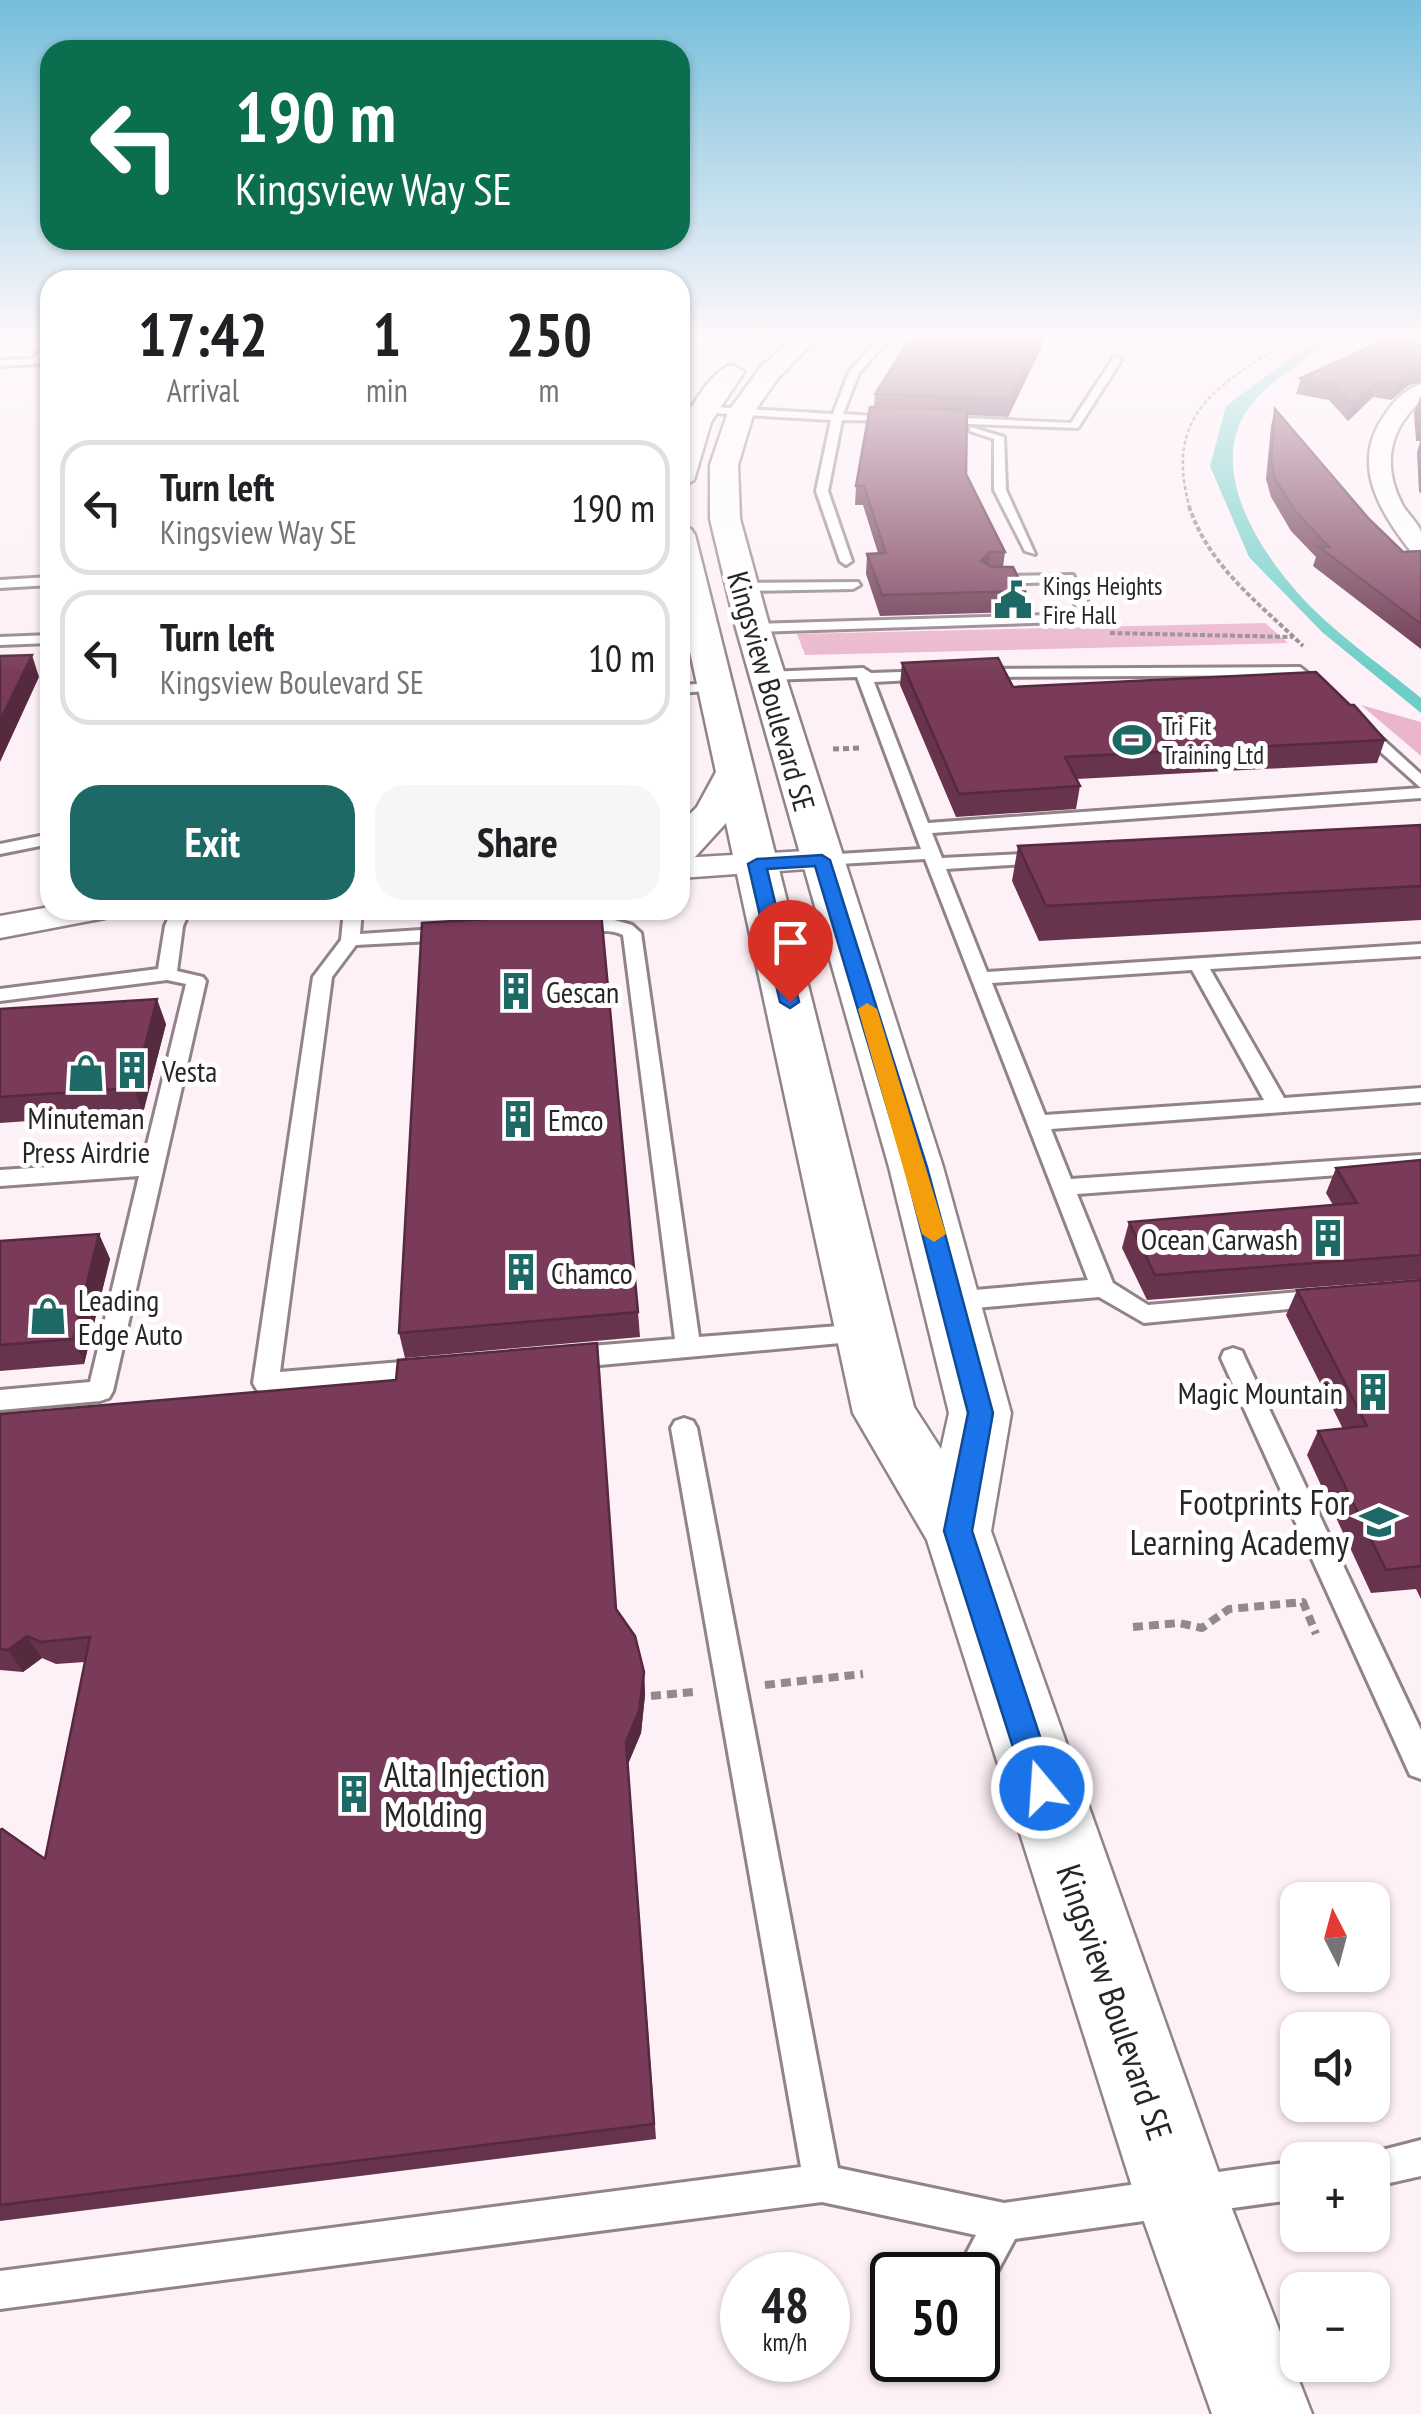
<!DOCTYPE html>
<meta charset="utf-8">
<style>
body{margin:0;font-family:"PT Sans Narrow",sans-serif;background:#f6f6f6;color:#202124;height:100vh;display:flex;flex-direction:column;font-size:38px;white-space:nowrap}
*{box-sizing:border-box;margin:0}
p{font-size:32px;color:#757577}
.icon{flex:none;width:55px;height:55px;fill:none;stroke:currentColor;stroke-width:2;stroke-linecap:round;stroke-linejoin:round}
.map{position:relative;flex:1;overflow:hidden}
.panel{position:absolute;left:40px;top:270px;width:650px;height:650px;display:flex;flex-direction:column;background:#fff;border-radius:30px;box-shadow:0 2px 8px #0004}
.panel>*{flex:none}
.hud{position:absolute;left:40px;top:40px;width:650px;height:210px;border-radius:30px;box-shadow:0 2px 8px #0004;background:#0b6e4f;color:#fff;overflow:hidden}
.needle{width:65px;rotate:354deg}
.buttons{position:absolute;left:1280px;top:1882px;display:grid;gap:20px}
.buttons a{display:grid;place-items:center;width:110px;height:110px;border-radius:20px;background:#fff;box-shadow:0 2px 8px #0004;font-size:50px}
.speed{position:absolute;left:720px;top:2252px;display:flex;gap:20px;font-size:50px;font-weight:700;text-align:center}
.speed>*{display:grid;place-content:center;width:130px;height:130px;border-radius:50%;background:#fff;box-shadow:0 2px 8px #0004;line-height:1}
.speed small{font-size:25px;font-weight:400}
.speed .limit{border:5px solid #111;border-radius:15px;background:#fff;color:#111}
.pin{position:absolute;display:grid;place-items:center;width:85px;height:85px;color:#fff;margin:-102px -42px;border-radius:50% 50% 50% 0;rotate:-45deg;box-shadow:0 0 10px #0007}
.pin .icon{rotate:45deg}
.me{position:absolute;width:110px;margin:-55px;rotate:342deg;stroke-linejoin:round;filter:drop-shadow(0 0 8px #0008)}
.turn{display:flex;align-items:center;gap:35px;height:210px;padding:0 30px;font-size:45px}
.turn .icon{width:130px;height:130px;stroke-width:2.5}
.turn b{display:block;font-size:70px;line-height:85px}
.eta{display:flex;justify-content:space-evenly;align-items:center;height:170px;text-align:center}
.eta b{font-size:60px;font-weight:700;line-height:70px}
.primary-button{display:flex;gap:20px;margin-top:auto;padding:20px 30px}
.primary-button a{flex:1;height:115px;border-radius:30px;background:#1d6965;color:#fff;font-size:40px;font-weight:700;line-height:115px;text-align:center}
.primary-button a+a{background:#f6f6f6;color:#202124}
ul{padding:0;list-style:none}
li{display:flex;align-items:center;gap:30px;height:135px;margin:0 20px 15px;padding:0 10px;border:5px solid #e0e0e0;border-radius:30px}
li div{flex:1}
li b{display:block;font-size:38px}
li em{font-style:normal}
.map>svg:first-child{display:block}
</style>
<div class="map">
<svg width="1421" height="2414" viewBox="0 0 1421 2414">
<rect width="100%" height="100%" fill="#fdf0f6"/>
<g fill="#ebb6cd">
<path d="M1265 623 1288 643 805 655 797 634Z"/>
<path d="M1361 705 1421 722V756Z"/>
</g>
<path fill="#6ccec7" d="M1321 336H1339C1314 354 1273 378 1254 401 1198 467 1265 561 1314 610 1347 642 1386 669 1421 698V713L1322 632 1249 557 1210 466 1226 406Z"/>
<g fill="none" stroke-linecap="round" stroke-linejoin="round">
<g stroke="#928389" stroke-width="6">
<g id="service">
<path d="M685 336H696L680 346V339Z"/>
<path d="M881 336H891L859 373 843 414 904 418 899 421 842 420 828 491 852 561 846 565 840 561 816 491 831 420 680 411V405L833 414 849 372Z"/>
<path d="M50 341V350L38 364 0 366V360L32 359Z"/>
<path d="M1114 357 1122 359 1078 428 941 423 936 420 941 417 1071 423Z"/>
<path d="M970 427 1004 437 1006 490 1035 554 1025 551 994 490V439L970 431Z"/>
<path d="M1073 575 1096 618 1094 621 753 632 746 628 753 624 1080 614 1064 582 989 584 982 580 989 576Z"/>
<path d="M50 577V585L0 588V580Z"/>
<path d="M858 582 860 585 853 589 741 591 734 587 741 583Z"/>
<path d="M50 635V643L0 645V637Z"/>
<path d="M1300 667 1328 689V695H1318L1296 675 978 677 971 673 978 669Z"/>
<path d="M863 668 871 673 931 671 938 675 931 679 874 682 928 823 1421 788V798L932 833 942 858 1043 853 1052 858 1043 863 946 869 987 972 1421 944V956L1210 969 1284 1098 1421 1088V1102L1051 1129 1071 1179 1421 1155V1169L1077 1194 1113 1283 1148 1305 1322 1290 1330 1293 1334 1299 1330 1305 1144 1323 1099 1297 952 1310 944 1307 940 1301 944 1295 952 1292 1088 1280 925 859 822 865 813 860 822 855 921 849 857 677 767 680 760 676 767 672ZM1192 970 1264 1100 1045 1115 992 983Z"/>
<path d="M714 683 721 687 719 690 680 693V685Z"/>
<path d="M1356 724H1366L1421 774V788L1356 730Z"/>
<path d="M50 834V844L0 854V844Z"/>
<path d="M172 910H190L183 926 177 971 203 977 206 981 113 1391 109 1398 100 1401 0 1410V1390L90 1382 139 1176 0 1186V1170L143 1161 186 984 167 980 0 1001V989L158 969 165 926Z"/>
<path d="M344 910H362L360 934 451 928 460 934 451 940 356 945 332 977 280 1372 426 1360 435 1363 438 1370 435 1377 426 1380 266 1393 257 1390 253 1383 313 977 341 940Z"/>
<path d="M611 919 632 925 641 933 699 1337 864 1324 873 1326 876 1333 873 1340 567 1368 558 1365 555 1358 558 1351 567 1348 675 1339 623 935C604 925 580 938 564 926L573 921Z"/>
<path d="M1233 1348 1242 1351 1245 1358 1421 1730V1779L1410 1775 1221 1358 1224 1351Z"/>
<path d="M684 1418 693 1421 697 1428 838 2168 1004 2203 1165 2180 1180 2190 1184 2181 1197 2175 1298 2161V2199L1197 2213 1182 2203 1178 2212 1165 2218 1015 2239 988 2289 978 2293V2275H955L976 2235 822 2202 0 2309V2271L801 2167 671 1428 675 1421Z"/>
<path d="M1421 2140V2176L1372 2187V2160H1357L1359 2156Z"/>
</g>
</g>
<g stroke="#928389" stroke-width="5">
<g id="minor">
<path d="M1421 384V401C1388 430 1382 467 1403 506 1408 514 1418 523 1421 532 1421 538 1421 549 1421 556L1412 553C1379 511 1349 463 1386 413 1394 401 1407 388 1421 384Z"/>
<path d="M822 850 834 853 839 860 834 867 680 878V858Z"/>
<path d="M50 907V910H110L105 918 0 938V916Z"/>
</g>
</g>
<g stroke="#928389" stroke-width="5">
<g id="secondary">
<path d="M795 336H819L778 378 754 412 738 465 740 519 770 628 943 1167 1011 1413 991 1531 1227 2196 1312 2414H1212L1135 2196 927 1540 853 1413 726 823 695 857 680 861V824L697 807 716 772 680 605V526L691 529 695 535 914 1407 941 1449 949 1413 889 1167 736 628 710 519V465L728 412 760 368Z"/>
<path d="M732 365 744 372 711 422 694 480 680 488C680 471 676 449 681 433 686 412 711 370 732 365Z"/>
</g>
</g>
<path stroke="#92898d" stroke-width="2.5" stroke-dasharray="4 2.5" stroke-linecap="butt" d="M1190 509C1161 408 1225 382 1297 336"/>
<g stroke="#92898d" stroke-width="4" stroke-dasharray="5 2.5" stroke-linecap="butt">
<path d="M1189 506C1209 567 1259 603 1303 646"/>
<path d="M1110 633 1293 637"/>
</g>
<path stroke="#92898d" stroke-width="5" stroke-dasharray="6 4" stroke-linecap="butt" d="M833 749 861 748"/>
<g stroke="#92898d" stroke-width="8" stroke-dasharray="10 6" stroke-linecap="butt">
<path d="M1133 1627 1179 1623 1202 1628 1229 1609 1303 1602 1316 1634"/>
<path d="M765 1685 863 1674"/>
<path d="M651 1696 693 1692"/>
</g>
<use href="#service" fill="#fff" fill-rule="evenodd"/>
<use href="#minor" fill="#fff" fill-rule="evenodd"/>
<use href="#secondary" fill="#fff" fill-rule="evenodd"/>
</g>
<g fill="#68334d">
<path d="M912 336H1043L1042 346 1008 417 967 415 966 474 1005 552 1003 567 1025 591 1022 612 880 616 866 574 867 554 878 553 863 505H855L856 486 874 407 875 394Z"/>
<path d="M1384 336H1421V382L1409 385 1391 400 1373 397 1348 421 1329 400 1296 394 1301 378 1382 341Z"/>
<path d="M1421 395V494L1419 491 1417 453 1420 441H1416L1414 413Z"/>
<path d="M1275 409 1369 519 1403 552 1421 551V649L1313 566 1316 557 1291 531 1271 497 1266 479 1271 426Z"/>
<path d="M902 663 1013 687 1385 740 1377 763 1077 779 1080 786 1076 809 956 817 900 685Z"/>
<path d="M1421 825V920L1039 941 1012 881 1018 846Z"/>
<path d="M0 1009 166 1024 143 1113 0 1123Z"/>
<path d="M1421 1160V1279L1147 1300 1122 1248 1129 1222 1333 1205 1326 1193 1336 1168Z"/>
<path d="M99 1234 110 1259 84 1364 0 1371V1241Z"/>
<path d="M1421 1280V1599L1416 1589 1371 1593 1307 1455 1318 1431 1343 1429 1286 1315 1297 1290Z"/>
<path d="M638 1312 640 1337 405 1358 399 1333Z"/>
<path d="M0 1414 617 1610 644 1672 645 1695 641 1733 628 1764 656 2139 0 2221V1830L45 1859 85 1662 56 1664 42 1658 23 1672 0 1670Z"/>
</g>
<g fill="#55293e">
<path d="M1041 336H1043L1042 346 1008 417 1010 399Z"/>
<path d="M1421 367V382L1409 385 1391 400 1396 384 1414 369Z"/>
<path d="M1378 381 1373 397 1348 421 1353 404Z"/>
<path d="M990 552 987 573 981 561Z"/>
<path d="M32 655 39 677 0 762V721Z"/>
<path d="M157 999 166 1024 143 1113 134 1088Z"/>
<path d="M99 1234 110 1259 84 1364 73 1339Z"/>
<path d="M27 1636 42 1658 23 1672 8 1650Z"/>
<path d="M644 1672 645 1695 641 1733 628 1764 656 2139 626 1742Z"/>
</g>
<g fill="#793b59" stroke="#55293e" stroke-width="2.5">
<path d="M912 336H1041L1010 399 875 394Z"/>
<path d="M1394 336H1421V367L1414 369 1396 384 1378 381 1353 404 1333 383 1301 378Z"/>
<path d="M870 407 967 410 966 474 1005 552H990L981 561 992 567H1013L1025 591 882 595 867 554 886 553 864 486H856Z"/>
<path d="M1275 409 1369 519 1403 552 1421 551V624L1319 547H1329L1296 512 1275 479 1271 462Z"/>
<path d="M32 655 0 721V656Z"/>
<path d="M998 658 1013 687 1316 672 1350 705H1354L1385 740 1065 757 1080 786 959 794 902 663Z"/>
<path d="M1421 825V886L1046 906 1018 846Z"/>
<path d="M601 912 638 1312 399 1333 422 923Z"/>
<path d="M157 999 134 1088 0 1097V1009Z"/>
<path d="M1421 1160V1255L1155 1275 1129 1222 1357 1203 1336 1168Z"/>
<path d="M99 1234 73 1339 0 1345V1241Z"/>
<path d="M1421 1280V1566L1386 1570 1318 1431 1367 1426 1297 1290Z"/>
<path d="M597 1343 616 1609 635 1636 644 1672 639 1711 626 1742 654 2124 0 2205V1830L2 1829 45 1859 90 1637 41 1642 27 1636 8 1650 0 1649V1414L396 1380 398 1360Z"/>
</g>
<linearGradient id="sky" x2="0" y2="1"><stop stop-color="#76bedb"/><stop offset="0.5" stop-color="#fef8fb"/><stop offset="1" stop-color="#fef8fb" stop-opacity="0"/></linearGradient>
<rect width="1421" height="674" fill="url(#sky)"/>
<path fill="#1a73e8" stroke="#114b97" stroke-width="2.5" d="M822 855 830 860 927 1167 993 1413 972 1531 1057 1788 1053 1798 1042 1803 1030 1798 1026 1788 944 1531 968 1413 905 1167 815 866 767 869 799 1002 790 1008 780 1002 748 864 757 859Z"/>
<path fill="#f59e0b" d="M867 1003 877 1009 946 1234 934 1242 922 1234 858 1009Z"/>
<defs>
<g id="civic-bare" transform="scale(3)"><path d="M-.6-6.5H3V-4.5H.6V-3L4-1V1h2V6H-6V1h2V-1L-.6-3ZM-1.2 2.5V6h2.4V2.5Z" fill="#1d6965" stroke="#fff" stroke-width="2.5" paint-order="stroke"/></g>
<g id="stadium-bare" transform="scale(3)"><path d="M0-5a6.5 5 0 1 0 0 10a6.5 5 0 1 0 0-10ZM-3.5-1.8h7v3.6h-7Z" fill="#1d6965" stroke="#fff" stroke-width="2.5" paint-order="stroke"/></g>
<g id="building-bare" transform="scale(3)"><path d="M-4-6H4V6H1V3H-1V6H-4ZM-2.5-4.3h1.7v1.8h-1.7ZM.8-4.3h1.7v1.8H.8ZM-2.5-1h1.7V.8h-1.7ZM.8-1h1.7V.8H.8Z" fill="#1d6965" stroke="#fff" stroke-width="2.5" paint-order="stroke"/></g>
<g id="shop-bare" transform="scale(3)"><path d="M-5-2.5h2.3a2.7 3.5 0 0 1 5.4 0H5L5.5 6h-11ZM-1.5-2.5h3a1.5 2.3 0 0 0-3 0Z" fill="#1d6965" stroke="#fff" stroke-width="2.5" paint-order="stroke"/></g>
<g id="school-bare" transform="scale(3)"><path d="M0-5L7-2L0 1L-7-2ZM-4 1L0 2.5L4 1V4Q0 6-4 4Z" fill="#1d6965" stroke="#fff" stroke-width="2.5" paint-order="stroke"/></g>
</defs>
<g fill-rule="evenodd">
<use href="#civic-bare" x="1013" y="600"/>
<use href="#stadium-bare" x="1132" y="740"/>
<use href="#building-bare" x="516" y="991"/>
<use href="#building-bare" x="132" y="1070"/>
<use href="#shop-bare" x="86" y="1073"/>
<use href="#building-bare" x="518" y="1119"/>
<use href="#building-bare" x="1328" y="1238"/>
<use href="#building-bare" x="521" y="1272"/>
<use href="#shop-bare" x="48" y="1316"/>
<use href="#building-bare" x="1373" y="1392"/>
<use href="#school-bare" x="1379" y="1522"/>
<use href="#building-bare" x="354" y="1794"/>
</g>
<g text-anchor="middle" dominant-baseline="central" stroke-width="10" stroke-linejoin="round" paint-order="stroke">
<g font-size="25" fill="#292426" stroke="#fff" text-anchor="start">
<text x="1043" y="586">Kings Heights<tspan x="1043" dy="29">Fire Hall</tspan></text>
<text x="1162" y="726">Tri Fit<tspan x="1162" dy="29">Training Ltd</tspan></text>
</g>
<g font-size="30" fill="#292426" stroke="#fff">
<text transform="translate(772 691) rotate(74)">Kingsview Boulevard SE</text>
</g>
<g font-size="30" fill="#292426" stroke="#fff" text-anchor="start">
<text x="546" y="991">Gescan</text>
<text x="162" y="1070">Vesta</text>
<text x="86" y="1117" text-anchor="middle">Minuteman<tspan x="86" dy="34">Press Airdrie</tspan></text>
<text x="548" y="1119">Emco</text>
<text x="1298" y="1238" text-anchor="end">Ocean Carwash</text>
<text x="551" y="1272">Chamco</text>
<text x="78" y="1299">Leading<tspan x="78" dy="34">Edge Auto</tspan></text>
<text x="1343" y="1392" text-anchor="end">Magic Mountain</text>
</g>
<g font-size="35" fill="#292426" stroke="#fff" text-anchor="end">
<text x="1349" y="1502">Footprints For<tspan x="1349" dy="40">Learning Academy</tspan></text>
<text x="384" y="1774" text-anchor="start">Alta Injection<tspan x="384" dy="40">Molding</tspan></text>
</g>
<g font-size="35" fill="#292426" stroke="#fff">
<text transform="translate(1115 2002) rotate(71)">Kingsview Boulevard SE</text>
</g>
</g>
</svg>
<div class="buttons">
<a><svg class="needle" viewBox="-14 -14 28 28"><path d="M0-13l5 13h-10z" fill="#e53935"/><path d="M0 13l5-13h-10z" fill="#757577"/></svg></a>
<a><svg class="icon" aria-label="sound" viewBox="0 0 24 24"><path d="M4 9h4l5-4v14l-5-4H4zM17 9q2 3 0 6"/></svg></a>
<a>+</a>
<a>−</a>
</div>
<div class="speed"><div>48<small>km/h</small></div><div class="limit">50</div></div>
<div class="pin" style="left:790px;top:1002px;background:#d93025"><svg class="icon" aria-label="arrive" viewBox="0 0 24 24"><path d="M6 21V4h12l-3 4 3 4H6"/></svg></div>
<svg class="me" style="left:1042px;top:1788px" viewBox="-20 -20 40 40"><circle r="17" fill="#1a73e8" stroke="#fff" stroke-width="3"/><path d="M0-11L8 9 0 5-8 9z" fill="#fff"/></svg>
<div class="hud">
<div class="turn"><svg class="icon" aria-label="left" viewBox="0 0 24 24"><path d="M17 20v-9H6M10 6l-5 5 5 5"/></svg><div><b>190 m</b>Kingsview Way SE</div></div>
</div>
<section class="panel">
<div class="eta">
<div><b>17:42</b><p>Arrival</p></div>
<div><b>1</b><p>min</p></div>
<div><b>250</b><p>m</p></div>
</div>
<ul>
<li><svg class="icon" aria-label="left" viewBox="0 0 24 24"><path d="M17 20v-9H6M10 6l-5 5 5 5"/></svg><div><b>Turn left</b><p>Kingsview Way SE</p></div><em>190 m</em></li>
<li><svg class="icon" aria-label="left" viewBox="0 0 24 24"><path d="M17 20v-9H6M10 6l-5 5 5 5"/></svg><div><b>Turn left</b><p>Kingsview Boulevard SE</p></div><em>10 m</em></li>
</ul>
<div class="primary-button"><a>Exit</a><a>Share</a></div>
</section>
</div>
